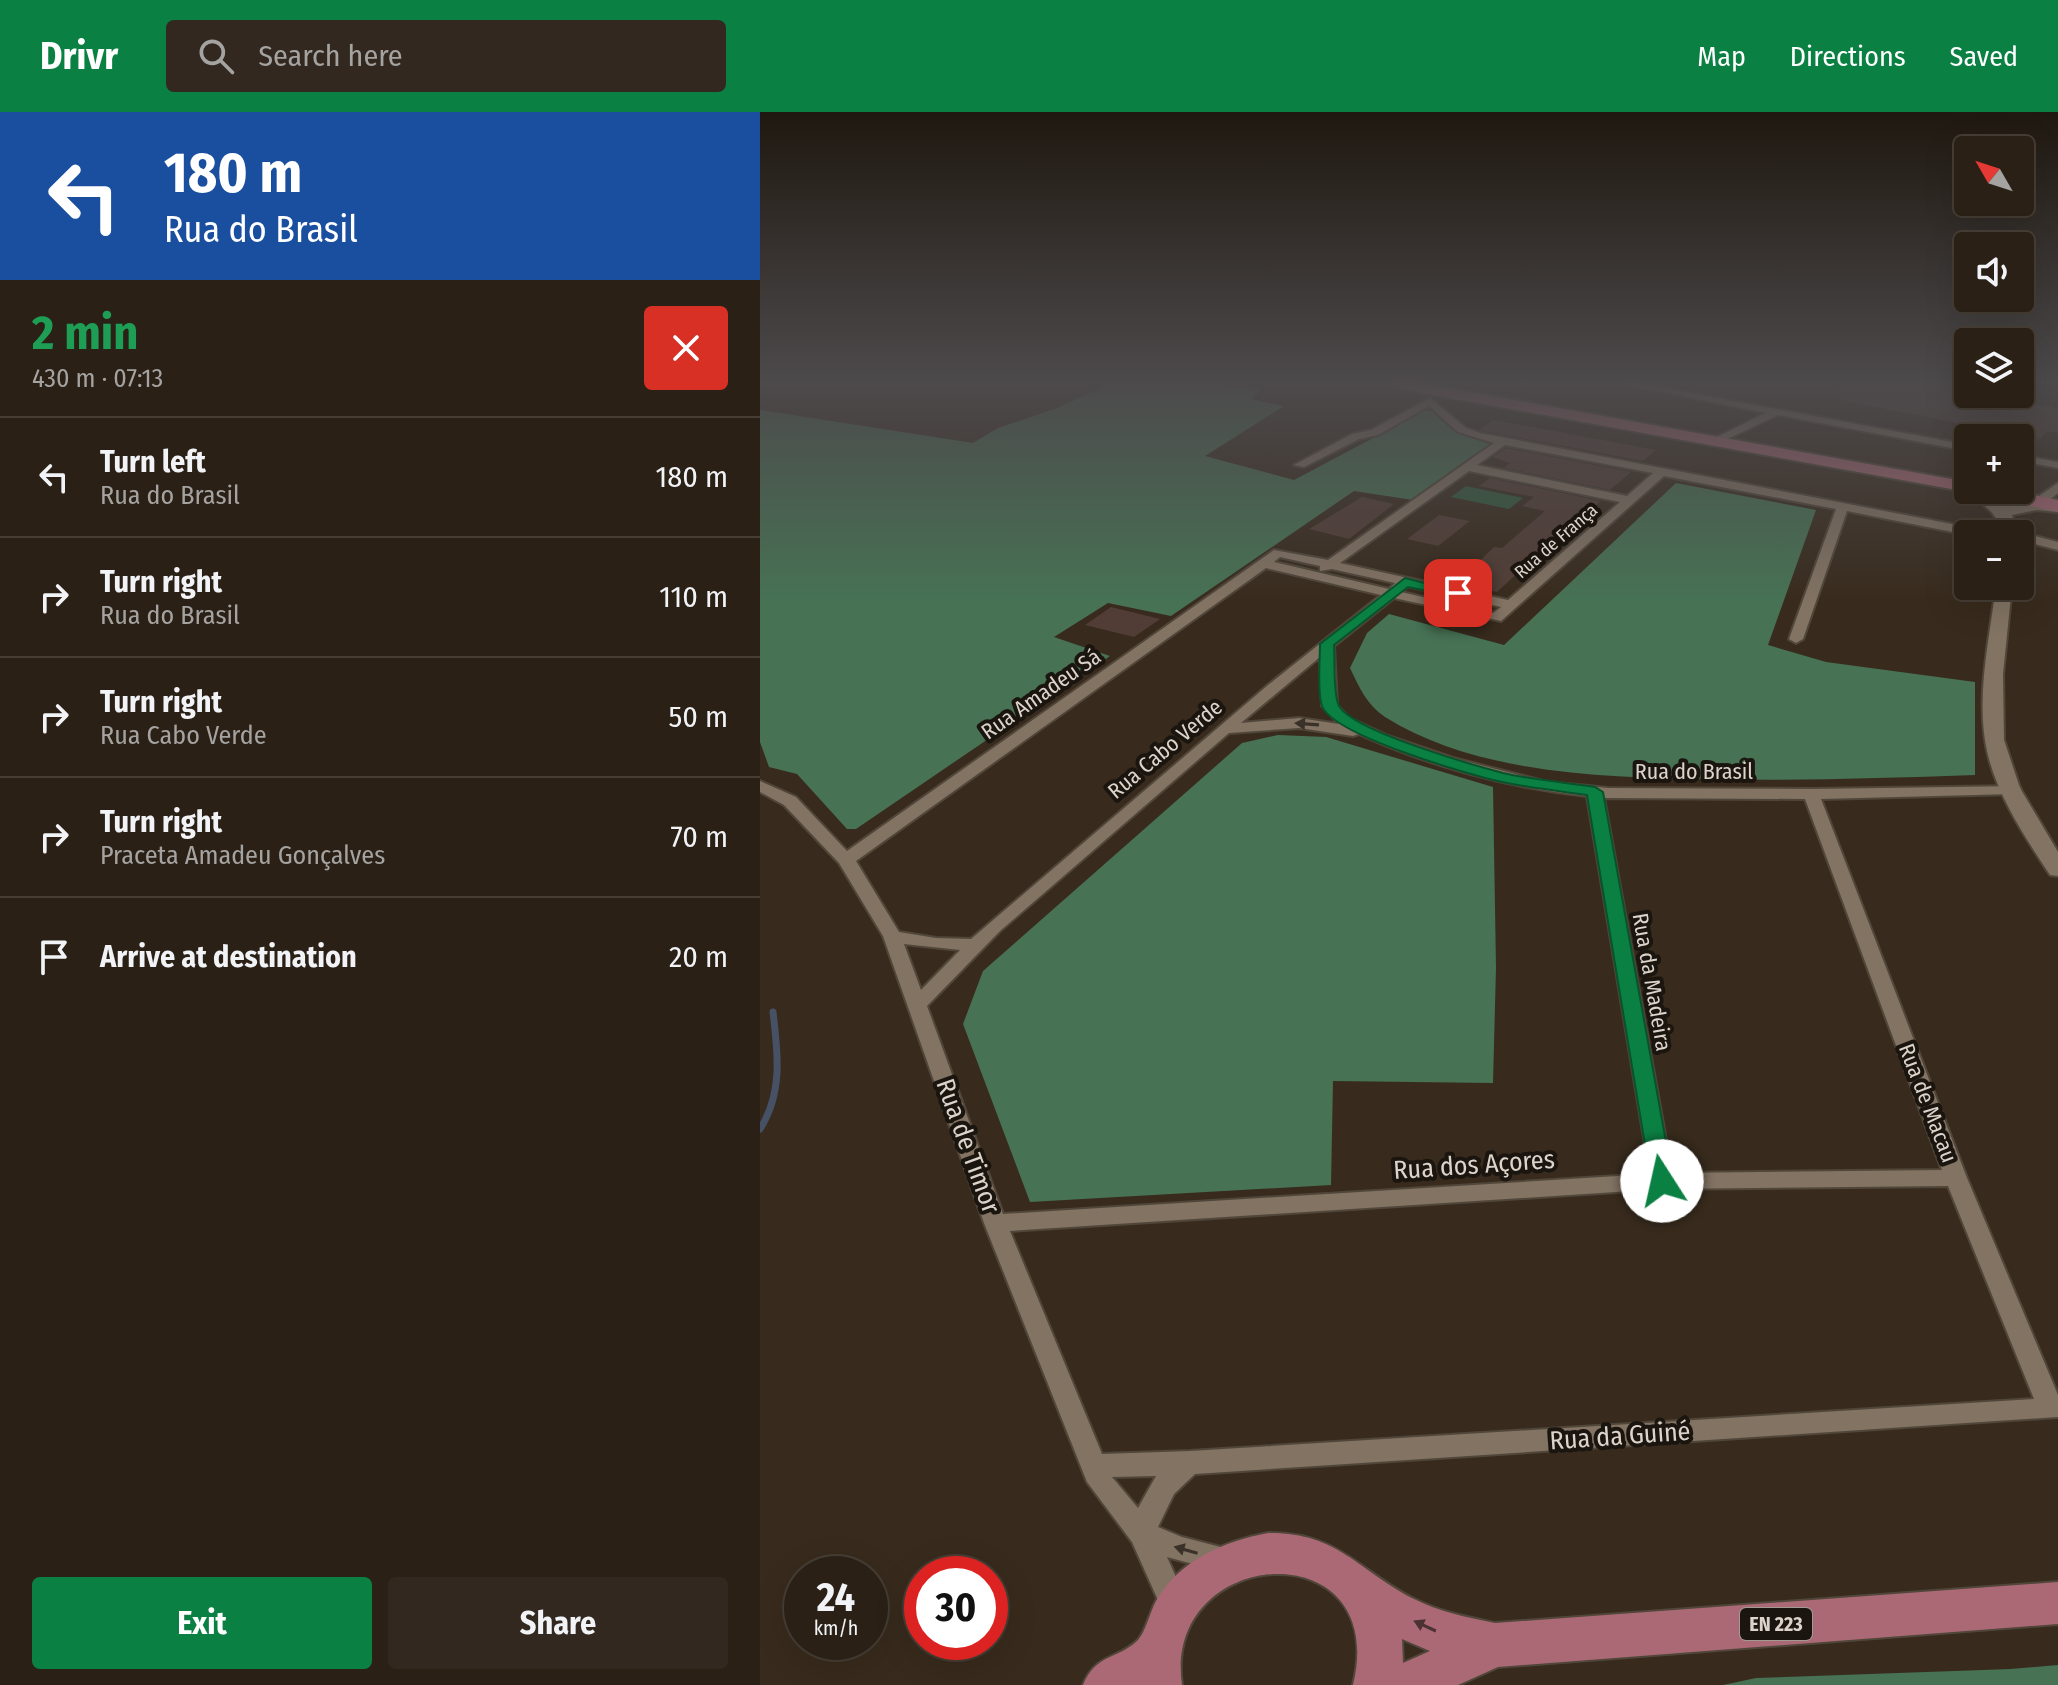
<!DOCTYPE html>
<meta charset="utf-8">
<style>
body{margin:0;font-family:"Fira Sans Condensed",sans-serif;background:#32281f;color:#f1f3f6;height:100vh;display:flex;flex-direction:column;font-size:30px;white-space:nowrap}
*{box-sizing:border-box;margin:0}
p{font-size:26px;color:#a5a3a1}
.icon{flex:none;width:44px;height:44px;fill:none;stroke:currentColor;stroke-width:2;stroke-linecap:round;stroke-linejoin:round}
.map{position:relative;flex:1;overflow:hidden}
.sheet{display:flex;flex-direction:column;background:#2a2016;width:760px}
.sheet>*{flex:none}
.banner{background:#1a4fa0;color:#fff;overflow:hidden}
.needle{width:52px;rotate:309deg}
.fabs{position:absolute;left:1194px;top:24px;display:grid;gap:16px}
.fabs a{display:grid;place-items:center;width:80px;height:80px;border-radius:8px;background:#2a2016;box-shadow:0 8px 32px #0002,0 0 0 2px #463e35;font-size:40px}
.speed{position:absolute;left:24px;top:1444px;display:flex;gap:16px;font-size:40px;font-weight:700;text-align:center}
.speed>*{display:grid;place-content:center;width:104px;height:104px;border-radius:50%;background:#2a2016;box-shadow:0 8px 32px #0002,0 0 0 2px #463e35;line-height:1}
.speed small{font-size:20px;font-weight:400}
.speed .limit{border:12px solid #d22;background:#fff;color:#111}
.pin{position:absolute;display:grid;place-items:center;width:68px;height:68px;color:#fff;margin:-34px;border-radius:16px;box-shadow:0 4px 12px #0006}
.me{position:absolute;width:88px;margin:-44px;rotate:350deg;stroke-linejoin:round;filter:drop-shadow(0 0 6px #0008)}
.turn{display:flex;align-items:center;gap:28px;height:168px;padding:0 32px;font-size:36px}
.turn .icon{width:104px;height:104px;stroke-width:2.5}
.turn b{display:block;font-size:56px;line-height:68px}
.round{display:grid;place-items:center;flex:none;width:84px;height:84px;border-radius:8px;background:#32281f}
.headline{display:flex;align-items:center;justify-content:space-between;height:136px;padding:0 32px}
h1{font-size:48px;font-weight:700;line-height:60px;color:#1e9e55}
.primary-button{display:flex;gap:16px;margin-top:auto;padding:16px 32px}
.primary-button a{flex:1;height:92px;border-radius:8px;background:#0b8043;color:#fff;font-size:32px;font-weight:700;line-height:92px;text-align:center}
.primary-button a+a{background:#32281f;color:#f1f3f6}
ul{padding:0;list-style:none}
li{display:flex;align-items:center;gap:24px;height:120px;padding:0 32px;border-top:2px solid #463e35}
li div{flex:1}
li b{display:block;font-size:30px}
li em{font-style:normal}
header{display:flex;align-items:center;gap:48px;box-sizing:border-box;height:112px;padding:0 40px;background:#0b8043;color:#fff}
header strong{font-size:38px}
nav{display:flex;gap:44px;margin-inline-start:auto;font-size:28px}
.search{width:560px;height:72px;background:#32281f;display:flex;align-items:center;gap:20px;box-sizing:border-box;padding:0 28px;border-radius:8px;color:#a5a3a1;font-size:30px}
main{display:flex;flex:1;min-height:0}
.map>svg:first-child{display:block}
</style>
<header>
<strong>Drivr</strong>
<div class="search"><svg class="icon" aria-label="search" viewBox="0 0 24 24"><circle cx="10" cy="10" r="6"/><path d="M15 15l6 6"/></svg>Search here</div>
<nav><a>Map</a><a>Directions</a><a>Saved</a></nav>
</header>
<main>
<section class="sheet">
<div class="banner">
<div class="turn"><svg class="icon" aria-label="left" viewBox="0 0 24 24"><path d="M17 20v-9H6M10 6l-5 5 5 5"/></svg><div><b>180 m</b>Rua do Brasil</div></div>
</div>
<div class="headline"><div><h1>2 min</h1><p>430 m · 07:13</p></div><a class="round" style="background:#d93025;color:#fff"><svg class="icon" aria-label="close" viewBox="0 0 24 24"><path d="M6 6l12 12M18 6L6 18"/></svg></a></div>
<ul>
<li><svg class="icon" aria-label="left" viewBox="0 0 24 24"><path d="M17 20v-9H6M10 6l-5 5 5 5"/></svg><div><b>Turn left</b><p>Rua do Brasil</p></div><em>180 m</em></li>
<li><svg class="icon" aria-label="right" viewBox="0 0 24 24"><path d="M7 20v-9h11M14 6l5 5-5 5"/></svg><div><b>Turn right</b><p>Rua do Brasil</p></div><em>110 m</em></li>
<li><svg class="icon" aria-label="right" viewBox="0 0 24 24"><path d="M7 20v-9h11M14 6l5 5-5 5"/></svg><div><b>Turn right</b><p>Rua Cabo Verde</p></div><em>50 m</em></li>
<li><svg class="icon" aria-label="right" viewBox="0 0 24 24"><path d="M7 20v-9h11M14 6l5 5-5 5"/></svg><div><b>Turn right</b><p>Praceta Amadeu Gonçalves</p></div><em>70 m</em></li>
<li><svg class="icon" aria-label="arrive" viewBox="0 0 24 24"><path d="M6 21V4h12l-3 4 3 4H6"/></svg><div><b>Arrive at destination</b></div><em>20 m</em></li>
</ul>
<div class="primary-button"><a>Exit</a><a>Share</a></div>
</section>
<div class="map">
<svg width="1298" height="1573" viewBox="0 0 1298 1573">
<rect width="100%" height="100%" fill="#382b1d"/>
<path fill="#315a3e" d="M706 374 763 386 749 397 691 385Z"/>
<g fill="#477254">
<path d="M352 271H456L502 278 491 287 524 294 445 344 534 368 666 298 671 299 695 320 732 333 653 388 594 379 411 504 348 491 294 525 350 544 96 717H87L37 662 9 655 0 630V298L213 331 238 316 297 296Z"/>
<path d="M916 371 1056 398 1008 533 1066 550 1215 570V663C1126 666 1038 669 949 667 845 666 716 662 625 605 607 593 599 575 590 556L607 521 629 502 744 533Z"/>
<path d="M518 623 566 625 733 675 736 856 733 971 573 969 571 1073 270 1090 203 912 223 859 482 631Z"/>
<path d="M1298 1553V1573H963L996 1566 1251 1557Z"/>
</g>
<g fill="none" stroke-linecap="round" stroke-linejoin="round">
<path stroke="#465165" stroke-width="7" d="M0 1017C23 981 18 941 13 900"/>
</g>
<g fill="#513d35">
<path d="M1065 271H1159L1208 279V282L1298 296V321L1288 319 1280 327 1084 289Z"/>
<path d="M732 309H739L896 338 883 349 719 318Z"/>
<path d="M746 336 871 360 850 378 744 356 750 351 733 345Z"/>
<path d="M730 366 841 389 816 412 812 411 737 480 696 472 734 435 742 436 785 399 762 394 774 385 719 374Z"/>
<path d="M602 385 634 392 589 427 549 417Z"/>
<path d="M679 403 710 409 678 434 647 427Z"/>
<path d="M351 495 400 507 374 525 325 513Z"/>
</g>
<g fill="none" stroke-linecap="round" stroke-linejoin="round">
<g stroke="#504639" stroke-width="4">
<g id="minor">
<path d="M859 271H878L1208 333V339L1018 303 961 330 957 329V325L1006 301Z"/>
<path d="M670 286 706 316 720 321 1223 418 1229 422 1208 423 1087 399 1043 527 1036 531 1029 527 1076 397 904 364 741 509 634 486 574 534 577 593 589 606 628 624 693 646 787 670 848 676 1051 677 1259 674 1261 677 1253 682 1061 687 1207 1066 1298 1283V1305L435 1362 414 1382 398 1415 422 1425 476 1439 480 1448 476 1457 466 1461 407 1445 430 1496 426 1506 416 1510 406 1506 372 1430 327 1370 224 1111 123 824 79 751 24 693 0 680V669L36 685 87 739 514 438 568 448 734 331 698 320 669 294 618 323 599 327 544 355 534 353 592 322 611 318ZM745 333 893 361 867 384 717 353ZM709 359 860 390 748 488 580 451ZM520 445 560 454V459L572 457 635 471 629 477 514 450ZM506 456 621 483 508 573 211 827 176 826 139 820 96 749ZM648 474 741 495 733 501 641 480ZM560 545 562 594 579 612 539 606 481 611ZM539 616 593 624 599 622C669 654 751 676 827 684L890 1062 243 1102 167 894 240 819 469 621ZM844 686 1045 687 1182 1058 912 1061ZM144 832 200 838 161 878ZM1188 1074 1274 1287 430 1339 342 1342 250 1119 902 1077ZM396 1364 378 1396 352 1365Z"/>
<path d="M1260 343 1298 350V356L1260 349Z"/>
<path d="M1298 371V381L1284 392H1276V386Z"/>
<path d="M1260 420 1298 430V438L1260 428V422H1255Z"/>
</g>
</g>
<g stroke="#504639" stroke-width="4">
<g id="tertiary">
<path d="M1193 368 1208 374V378H1216L1254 394 1277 390 1298 392V400L1277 398 1252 403 1258 421 1243 422C1234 392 1215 388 1188 375V369Z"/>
<path d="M1236 474H1252L1243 562 1244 628 1260 676 1298 740V764L1290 763C1267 728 1240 688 1229 647 1214 592 1229 530 1236 474Z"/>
</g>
</g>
<g stroke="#504639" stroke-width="4">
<g id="primary">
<path d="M628 271H660L1208 370V378H1215L1208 380 636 276Z"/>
<path d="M1216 378H1250L1298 388V400L1219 382Z"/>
<path d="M508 1421C577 1420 598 1458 652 1486 679 1500 706 1505 735 1511L1298 1470V1512L738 1555 698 1573H593C631 1417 402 1433 422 1573H323C336 1541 358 1548 378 1528 386 1519 390 1500 396 1489 419 1448 465 1429 508 1421ZM642 1527 670 1539 643 1551Z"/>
</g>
</g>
<use href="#minor" fill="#827363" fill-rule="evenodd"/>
<use href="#tertiary" fill="#827363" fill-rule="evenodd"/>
<use href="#primary" fill="#ab6976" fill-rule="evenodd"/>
</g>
<defs><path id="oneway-solid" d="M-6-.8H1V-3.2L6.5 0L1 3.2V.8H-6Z" transform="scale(2)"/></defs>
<g fill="#3a3128">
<use href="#oneway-solid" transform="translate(547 612) rotate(-176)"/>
<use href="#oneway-solid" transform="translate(426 1438) rotate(-164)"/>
</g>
<use fill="#4d3233" href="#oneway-solid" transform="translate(665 1514) rotate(-155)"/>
<linearGradient id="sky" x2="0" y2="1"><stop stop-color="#1f1810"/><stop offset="0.55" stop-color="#4d4a4c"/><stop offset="1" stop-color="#4d4a4c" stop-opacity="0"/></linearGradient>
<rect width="1298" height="491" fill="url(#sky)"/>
<path fill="#0b8043" stroke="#07532c" stroke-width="2" d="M645 466 705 481 698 485 648 475 574 533C575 547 573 584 579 594 593 619 713 653 743 661 773 668 805 670 835 675L843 680 913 1069 910 1074 902 1077 894 1074 891 1069 827 683C799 679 770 676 742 670 709 663 573 623 562 594 557 580 560 548 560 532Z"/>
<g text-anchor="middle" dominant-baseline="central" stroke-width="8" stroke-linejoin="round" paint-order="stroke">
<g font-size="18" fill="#dcd4cb" stroke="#1b150f">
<text transform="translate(796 429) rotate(-41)">Rua de França</text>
</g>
<rect fill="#1b150f" stroke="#a29b93" stroke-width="2" x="980" y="1496" width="72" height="32" rx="6"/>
<g font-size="20" font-weight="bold" fill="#dcd4cb">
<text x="1016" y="1512">EN 223</text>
</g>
<g font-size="22" fill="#dcd4cb" stroke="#1b150f">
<text transform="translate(281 582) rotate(-35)">Rua Amadeu Sá</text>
<text transform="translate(405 637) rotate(-40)">Rua Cabo Verde</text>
<text x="934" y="659">Rua do Brasil</text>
<text transform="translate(892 870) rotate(80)">Rua da Madeira</text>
<text transform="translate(1168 991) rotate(69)">Rua de Macau</text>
</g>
<g font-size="26" fill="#dcd4cb" stroke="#1b150f">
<text transform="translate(208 1034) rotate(70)">Rua de Timor</text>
<text transform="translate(714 1053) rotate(-4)">Rua dos Açores</text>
<text transform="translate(860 1324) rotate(-4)">Rua da Guiné</text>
</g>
</g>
</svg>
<div class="fabs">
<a><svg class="needle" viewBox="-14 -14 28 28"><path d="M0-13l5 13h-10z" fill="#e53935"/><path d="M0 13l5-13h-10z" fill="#a5a3a1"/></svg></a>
<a><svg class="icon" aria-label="sound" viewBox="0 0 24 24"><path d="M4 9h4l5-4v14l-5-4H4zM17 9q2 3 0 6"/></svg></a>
<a><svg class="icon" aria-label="layers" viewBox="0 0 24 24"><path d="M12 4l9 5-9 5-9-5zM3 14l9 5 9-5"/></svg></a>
<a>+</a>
<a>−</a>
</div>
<div class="speed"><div>24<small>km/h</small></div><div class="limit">30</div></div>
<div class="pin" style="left:698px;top:481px;background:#d93025"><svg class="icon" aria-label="arrive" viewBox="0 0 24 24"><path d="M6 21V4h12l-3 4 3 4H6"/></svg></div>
<svg class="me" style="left:902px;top:1069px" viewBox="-20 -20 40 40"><circle r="19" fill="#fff"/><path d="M0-13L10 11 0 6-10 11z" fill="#0b8043"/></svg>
</div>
</main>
